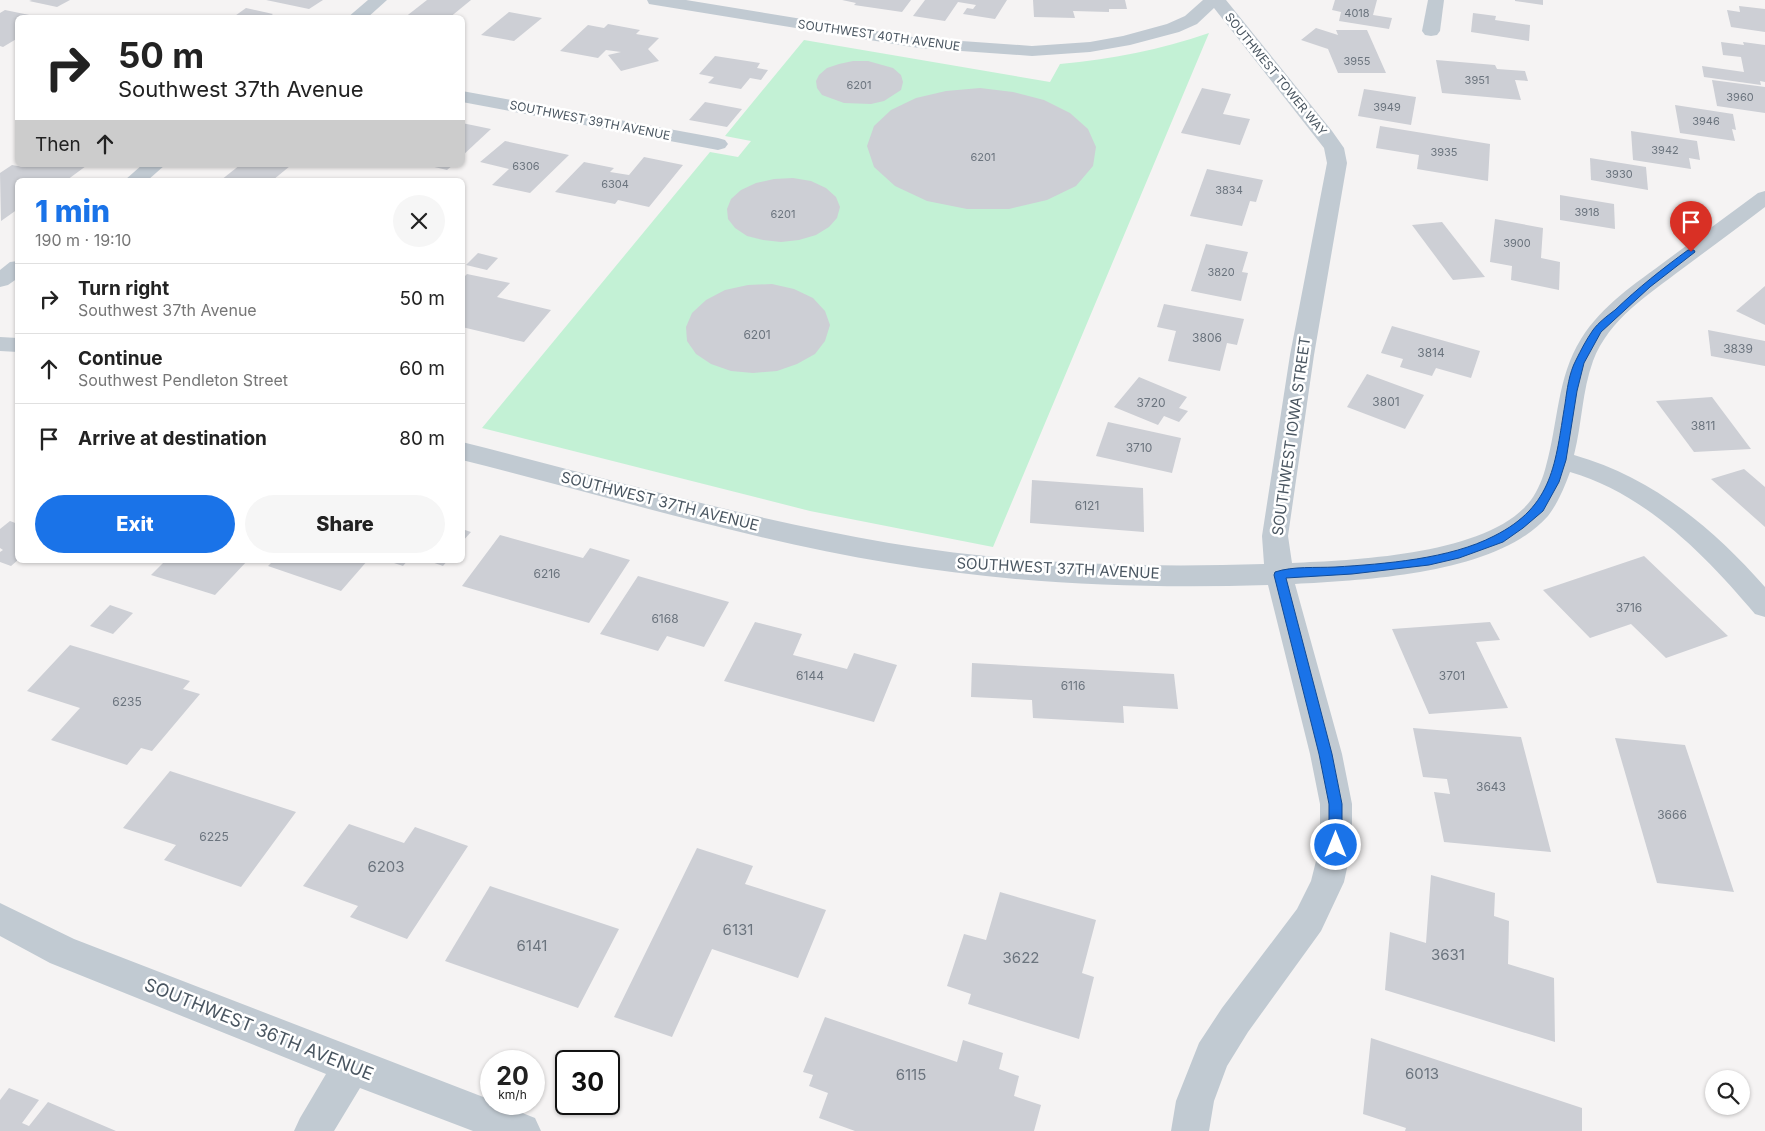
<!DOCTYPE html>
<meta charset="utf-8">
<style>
body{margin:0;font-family:Inter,sans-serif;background:#f6f6f6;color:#222;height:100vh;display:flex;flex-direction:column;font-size:19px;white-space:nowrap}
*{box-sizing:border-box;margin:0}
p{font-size:16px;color:#767676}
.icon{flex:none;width:28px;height:28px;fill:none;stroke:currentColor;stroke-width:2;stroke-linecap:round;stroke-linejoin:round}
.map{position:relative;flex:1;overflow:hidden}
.details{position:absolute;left:15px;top:178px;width:450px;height:385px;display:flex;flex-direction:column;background:#fff;border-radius:8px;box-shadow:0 1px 4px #0004}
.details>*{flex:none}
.top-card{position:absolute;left:15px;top:15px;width:450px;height:152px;border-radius:8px;box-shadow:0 1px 4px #0004;background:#fff;color:#222;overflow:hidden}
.fabs{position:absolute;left:1705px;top:1070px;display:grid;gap:10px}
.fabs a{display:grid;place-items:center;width:45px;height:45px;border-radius:50%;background:#fff;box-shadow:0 1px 4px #0004;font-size:25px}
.speed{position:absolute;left:480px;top:1050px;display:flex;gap:10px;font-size:25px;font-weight:700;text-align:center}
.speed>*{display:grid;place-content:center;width:65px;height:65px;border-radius:50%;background:#fff;box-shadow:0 1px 4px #0004;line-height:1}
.speed small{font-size:12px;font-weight:400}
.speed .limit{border:2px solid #111;border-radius:8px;background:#fff;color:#111}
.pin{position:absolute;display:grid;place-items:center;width:42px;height:42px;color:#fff;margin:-51px -21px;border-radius:50% 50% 50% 0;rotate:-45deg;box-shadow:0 0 5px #0007}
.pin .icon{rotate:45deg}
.me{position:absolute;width:55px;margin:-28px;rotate:0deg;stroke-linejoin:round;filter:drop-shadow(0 0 4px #0008)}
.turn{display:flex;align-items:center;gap:18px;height:105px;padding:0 20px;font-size:22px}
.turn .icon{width:65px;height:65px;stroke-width:2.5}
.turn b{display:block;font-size:35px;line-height:42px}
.then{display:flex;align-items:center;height:48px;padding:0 20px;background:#0003;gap:10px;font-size:19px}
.round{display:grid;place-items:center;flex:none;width:52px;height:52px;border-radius:26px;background:#f6f6f6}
.head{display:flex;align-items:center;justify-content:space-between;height:85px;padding:0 20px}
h1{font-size:30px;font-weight:800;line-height:38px;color:#1a73e8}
.primary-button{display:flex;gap:10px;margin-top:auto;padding:10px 20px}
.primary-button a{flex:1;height:58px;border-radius:30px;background:#1a73e8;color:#fff;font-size:20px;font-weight:800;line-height:58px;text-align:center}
.primary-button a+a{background:#f6f6f6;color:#222}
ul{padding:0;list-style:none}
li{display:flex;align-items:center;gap:15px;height:70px;padding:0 20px;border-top:1px solid #e0e0e0}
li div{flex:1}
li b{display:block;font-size:19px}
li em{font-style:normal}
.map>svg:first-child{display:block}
</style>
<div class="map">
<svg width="1765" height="1131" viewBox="0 0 1765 1131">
<rect width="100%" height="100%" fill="#f5f3f3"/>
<path fill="#c3f1d5" d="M1209 33 993 547 810 511 482 428 710 152 738 157 751 141 725 136 804 40 1050 82 1060 64C1112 59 1160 50 1209 33Z"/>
<g fill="#cdcfd5">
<path d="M32 0H70L57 7 29 1Z"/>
<path d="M266 0H323L309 9Z"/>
<path d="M427 0H471L449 18H404Z"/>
<path d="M842 0H911L902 12 854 5 856 3Z"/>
<path d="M925 0H1007L995 19 963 14 967 8 973 9 976 5 958 2 945 21 913 16Z"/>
<path d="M1033 0H1125L1127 9H1109V12L1073 11 1075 18 1034 17Z"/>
<path d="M1335 0H1377L1373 15 1392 18 1389 29 1339 21 1341 12 1332 10Z"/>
<path d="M1515 0H1543V5L1515 1Z"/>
<path d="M1739 6 1765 9V32L1731 27 1727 10 1740 12Z"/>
<path d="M246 8 273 14 268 18H232Z"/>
<path d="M5 10 39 17 18 18V38L3 47 0 46V13Z"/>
<path d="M509 12 542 18 514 41 481 35Z"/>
<path d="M1473 13 1496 16 1495 20 1530 25 1529 41 1471 32Z"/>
<path d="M608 24 640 30 636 34 659 38 648 49 659 61 621 71 608 55 621 52 606 50 598 58 560 51 588 25 604 28Z"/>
<path d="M1316 28 1338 35 1336 30H1367L1386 73H1338L1328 49 1301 40Z"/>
<path d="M1721 42 1744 45 1743 42 1765 45V82L1760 81 1761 85 1704 77 1702 66 1744 72 1741 57 1723 55Z"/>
<path d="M715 56 760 63 757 68 768 70 761 80 750 78 741 89 708 83 714 77 699 74Z"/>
<path d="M1436 60 1495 65 1497 69 1525 71 1528 81 1515 80 1521 100 1442 93Z"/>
<path d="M853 61H868L893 68 901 75 903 82 901 90 884 101 871 104 844 103 822 95 817 88 816 81 819 75 827 68 839 64Z"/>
<path d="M1712 80 1765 87V113L1717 106Z"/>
<path d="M980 88 1013 92 1044 100 1070 113 1088 129 1096 147 1093 166 1076 186 1047 200 1009 209H967L927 201 895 186 874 167 867 146 874 126 891 110 916 98 946 91Z"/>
<path d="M1202 88 1231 94 1223 114 1250 119 1240 145 1181 133Z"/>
<path d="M1364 89 1416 97 1411 125 1358 116Z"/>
<path d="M705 102 742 109 727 127 689 120Z"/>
<path d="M1675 105 1733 114 1736 130 1732 129 1735 141 1680 133Z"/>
<path d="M462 123 491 129 462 156Z"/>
<path d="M1380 126 1490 144 1488 181 1417 169 1419 155 1376 148Z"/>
<path d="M1631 131 1697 141 1700 160 1689 158 1691 169 1633 160Z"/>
<path d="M505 141 569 155 530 193 492 185 509 169 480 162Z"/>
<path d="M644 157 683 165 649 207 618 200 615 204 555 192 584 162 614 168 610 172 629 175Z"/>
<path d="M1590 158 1646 167 1648 190 1591 180Z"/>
<path d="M12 165 23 167 26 165 86 166 67 180H18V209L1 221 0 173Z"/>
<path d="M240 165H283L290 166 273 180H221Z"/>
<path d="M426 165H453L447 170Z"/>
<path d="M1207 169 1263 180 1256 202 1250 201 1242 226 1190 216Z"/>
<path d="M793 178 811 181 826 188 836 197 840 207 837 218 829 227 816 235 799 240 781 242 763 240 747 236 735 228 728 219 727 209 731 199 741 190 756 183 774 179Z"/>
<path d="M1560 195 1614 204 1615 229 1560 220Z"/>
<path d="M1495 219 1543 228 1541 258 1560 262 1559 290 1511 280 1512 266 1490 262Z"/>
<path d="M1442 222 1485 277 1453 280 1412 225Z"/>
<path d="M1206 244 1248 252 1242 272 1248 273 1241 301 1191 291Z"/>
<path d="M478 253 498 258 487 270 466 265Z"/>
<path d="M467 274 510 283 497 297 551 310 524 342 462 327V279Z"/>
<path d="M772 284 794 289 813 298 825 311 830 325 825 341 815 354 797 364 777 371 753 373 731 371 711 364 696 354 687 341 686 327 692 313 706 300 725 290 748 285Z"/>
<path d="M1765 286V325L1736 311Z"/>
<path d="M1164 304 1244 319 1237 345 1227 343 1220 371 1168 361 1176 331 1157 327Z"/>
<path d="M1392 326 1480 351 1471 378 1436 368 1432 376 1400 367 1403 359 1381 353Z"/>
<path d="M1708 330 1765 341V366L1711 356Z"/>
<path d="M1367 374 1424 395 1405 429 1347 407Z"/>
<path d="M1139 377 1187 397 1179 408 1188 411 1179 422 1164 416 1158 425 1114 407Z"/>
<path d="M1712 397 1751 449 1694 452 1656 401Z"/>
<path d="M1108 422 1181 438 1172 473 1096 456Z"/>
<path d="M1744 469 1765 487V527L1711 479Z"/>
<path d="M1032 480 1143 488 1144 532 1030 523Z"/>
<path d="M10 521 18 524V560L11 566 0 562V552L3 550 0 548V529Z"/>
<path d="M462 529 471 532 462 542Z"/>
<path d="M500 535 583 558 590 548 630 560 589 623 462 586Z"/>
<path d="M1644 556 1728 636 1666 658 1631 624 1590 638 1543 590Z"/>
<path d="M166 560H248L215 595 151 575Z"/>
<path d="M274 560H368L341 591 268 566Z"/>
<path d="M385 560H408L403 566Z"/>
<path d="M426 560H448L443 566Z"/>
<path d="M638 576 729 602 704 647 667 636 658 651 600 634Z"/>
<path d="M110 605 133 613 113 634 90 626Z"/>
<path d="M755 622 802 634 793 655 847 669 854 653 897 665 874 722 724 681Z"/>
<path d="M1490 622 1500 640 1476 642 1508 708 1429 714 1392 629Z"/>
<path d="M70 645 190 681 183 689 200 694 152 751 141 748 127 765 51 740 80 708 27 691Z"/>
<path d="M972 663 1174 674 1178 709 1123 706 1124 723 1033 718 1032 700 971 697Z"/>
<path d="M1413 728 1521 737 1551 852 1444 842 1434 792 1450 794 1447 779 1423 777Z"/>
<path d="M1615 738 1685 745 1734 892 1657 883Z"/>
<path d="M170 771 296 812 241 887 164 860 176 845 123 828Z"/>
<path d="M349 824 404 843 415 827 468 846 407 939 350 917 358 906 303 886Z"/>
<path d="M697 848 753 866 745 884 826 910 798 978 712 949 672 1037 614 1017Z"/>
<path d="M1431 875 1495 893 1494 916 1509 921 1508 964 1554 978 1555 1042 1385 990 1390 932 1426 943Z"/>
<path d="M490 886 619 929 578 1008 445 961Z"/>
<path d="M1000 892 1096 920 1082 973 1094 977 1079 1039 968 1004 971 994 947 986 964 934 986 940Z"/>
<path d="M825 1017 957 1062 963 1040 1003 1053 999 1069 1019 1076 1014 1096 1041 1105 1034 1131H855L819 1118 828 1093 809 1086 813 1075 803 1072Z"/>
<path d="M1371 1038 1582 1108V1131H1405L1406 1128 1363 1114Z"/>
<path d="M9 1088 39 1100 22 1123 29 1126 48 1102 116 1131H0V1100Z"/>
</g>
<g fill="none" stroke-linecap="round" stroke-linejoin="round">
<g fill="#c1cad2" fill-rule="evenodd">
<path d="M368 0H387L367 18H347Z"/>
<path d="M647 0H686L919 38 1032 46 1090 42 1123 36 1167 24 1185 16 1203 0H1226L1332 131 1344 148 1347 163 1314 355 1288 536 1292 563C1355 560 1490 555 1531 500 1538 490 1543 478 1546 466 1558 424 1557 377 1581 339 1602 305 1635 284 1667 260 1697 238 1728 215 1758 193L1765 191V207C1738 228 1710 248 1682 269 1648 295 1609 319 1593 361 1582 391 1582 424 1574 455 1652 477 1713 528 1765 587V617L1755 614C1705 555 1646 494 1570 472 1565 486 1558 503 1548 516 1497 574 1368 580 1295 584L1342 754 1352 804V845L1344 882 1321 931 1248 1032 1227 1066 1214 1101 1209 1131H1171L1176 1101 1199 1043 1222 1008 1297 909 1311 881 1320 845V804L1310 754 1268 585C1141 589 1015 584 890 563 746 539 605 496 462 460V442C604 478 745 518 889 543 1013 564 1139 568 1264 564L1262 536 1290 355 1327 163 1324 148 1214 8 1197 24 1179 32 1130 45 1090 52 1032 56 919 48 655 5 649 4Z"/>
<path d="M1428 0H1444L1440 31 1437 35 1431 36 1425 35 1422 31Z"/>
<path d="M462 91 718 138 725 140 728 144 725 148 718 150 462 102Z"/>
<path d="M142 165H165L148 180H125Z"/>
<path d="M18 261V278L8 285 0 287V270L10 262Z"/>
<path d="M0 337 18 338V352L0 351Z"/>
<path d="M0 903 74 939 491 1100V1104H500L535 1118 541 1131H473L360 1088 334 1131H294L300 1118 326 1074 50 963 0 936Z"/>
</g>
</g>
<path fill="#1a73e8" stroke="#114b97" d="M1688 250H1694L1695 252 1650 287 1601 332 1584 363 1577 391 1566 460 1559 482 1543 511 1523 528 1503 542 1459 558 1429 565 1352 574 1286 578 1332 754 1342 804V845L1340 849 1336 851 1331 849 1329 845V804L1319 754 1274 575 1275 572C1293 566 1316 568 1335 567 1384 564 1450 559 1494 536 1554 506 1555 463 1565 404 1567 390 1569 373 1576 360 1581 350 1586 340 1593 330 1598 323 1607 316 1615 310 1638 288 1662 269 1688 250Z"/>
<g text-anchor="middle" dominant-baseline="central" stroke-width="5" stroke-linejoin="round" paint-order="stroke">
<g font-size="11" fill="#6b747e">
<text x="1357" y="13">4018</text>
<text x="1357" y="61">3955</text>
<text x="1477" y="80">3951</text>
<text x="859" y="85">6201</text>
<text x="1740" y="97">3960</text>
<text x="1387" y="107">3949</text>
<text x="1706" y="121">3946</text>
<text x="1665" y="150">3942</text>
<text x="1444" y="152">3935</text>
<text x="983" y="157">6201</text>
<text x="526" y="166">6306</text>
<text x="1619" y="174">3930</text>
<text x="615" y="184">6304</text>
<text x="1229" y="190">3834</text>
<text x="1587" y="212">3918</text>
<text x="783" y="214">6201</text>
<text x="1517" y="243">3900</text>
<text x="1221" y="272">3820</text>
</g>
<g font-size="12" fill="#4a5661" stroke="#fff">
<text transform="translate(879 35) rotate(8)">SOUTHWEST 40TH AVENUE</text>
<text transform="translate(1276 74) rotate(51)">SOUTHWEST TOWER WAY</text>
<text transform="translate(590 120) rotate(11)">SOUTHWEST 39TH AVENUE</text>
</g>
<g font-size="12" fill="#6b747e">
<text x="757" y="334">6201</text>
<text x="1207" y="337">3806</text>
<text x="1738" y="348">3839</text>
<text x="1431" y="352">3814</text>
<text x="1386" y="401">3801</text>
<text x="1151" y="402">3720</text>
<text x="1703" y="425">3811</text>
<text x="1139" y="447">3710</text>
<text x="1087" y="505">6121</text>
<text x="547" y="573">6216</text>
<text x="1629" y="607">3716</text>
<text x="665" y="618">6168</text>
<text x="810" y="675">6144</text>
<text x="1452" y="675">3701</text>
<text x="1073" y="685">6116</text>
<text x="127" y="701">6235</text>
<text x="1491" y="786">3643</text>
<text x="1672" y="814">3666</text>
<text x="214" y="836">6225</text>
</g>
<g font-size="15" fill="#4a5661" stroke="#fff">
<text transform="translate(1291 436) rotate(-82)">SOUTHWEST IOWA STREET</text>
<text transform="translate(660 501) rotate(14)">SOUTHWEST 37TH AVENUE</text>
<text transform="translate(1058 568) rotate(3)">SOUTHWEST 37TH AVENUE</text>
</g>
<g font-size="15" fill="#6b747e">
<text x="386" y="866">6203</text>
<text x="738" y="929">6131</text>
<text x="532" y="945">6141</text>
<text x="1448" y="954">3631</text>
<text x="1021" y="957">3622</text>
<text x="1422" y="1073">6013</text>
<text x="911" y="1074">6115</text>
</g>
<g font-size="18" fill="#4a5661" stroke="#fff">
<text transform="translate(259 1029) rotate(22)">SOUTHWEST 36TH AVENUE</text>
</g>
</g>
</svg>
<div class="fabs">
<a><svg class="icon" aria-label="search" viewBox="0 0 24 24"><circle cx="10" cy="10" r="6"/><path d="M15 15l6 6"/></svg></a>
</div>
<div class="speed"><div>20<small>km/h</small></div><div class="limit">30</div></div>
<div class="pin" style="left:1691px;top:252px;background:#d93025"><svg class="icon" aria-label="arrive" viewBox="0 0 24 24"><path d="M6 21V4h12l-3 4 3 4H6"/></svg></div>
<svg class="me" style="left:1336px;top:845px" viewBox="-20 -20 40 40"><circle r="17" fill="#1a73e8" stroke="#fff" stroke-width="3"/><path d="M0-11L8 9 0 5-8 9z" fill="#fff"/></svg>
<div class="top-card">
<div class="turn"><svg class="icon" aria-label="right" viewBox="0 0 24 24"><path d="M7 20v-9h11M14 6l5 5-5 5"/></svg><div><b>50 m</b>Southwest 37th Avenue</div></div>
<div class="then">Then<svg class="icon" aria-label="ahead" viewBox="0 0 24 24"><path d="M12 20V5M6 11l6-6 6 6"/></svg></div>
</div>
<section class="details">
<div class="head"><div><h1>1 min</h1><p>190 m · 19:10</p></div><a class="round"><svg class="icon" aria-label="close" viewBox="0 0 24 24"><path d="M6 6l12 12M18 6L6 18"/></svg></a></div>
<ul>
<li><svg class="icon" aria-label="right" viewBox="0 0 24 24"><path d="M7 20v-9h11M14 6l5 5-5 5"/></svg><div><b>Turn right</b><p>Southwest 37th Avenue</p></div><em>50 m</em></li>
<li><svg class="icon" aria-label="ahead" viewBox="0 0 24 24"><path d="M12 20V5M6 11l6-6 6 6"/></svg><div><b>Continue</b><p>Southwest Pendleton Street</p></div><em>60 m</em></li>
<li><svg class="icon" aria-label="arrive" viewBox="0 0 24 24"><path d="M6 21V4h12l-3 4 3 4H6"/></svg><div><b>Arrive at destination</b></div><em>80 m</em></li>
</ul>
<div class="primary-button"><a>Exit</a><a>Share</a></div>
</section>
</div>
